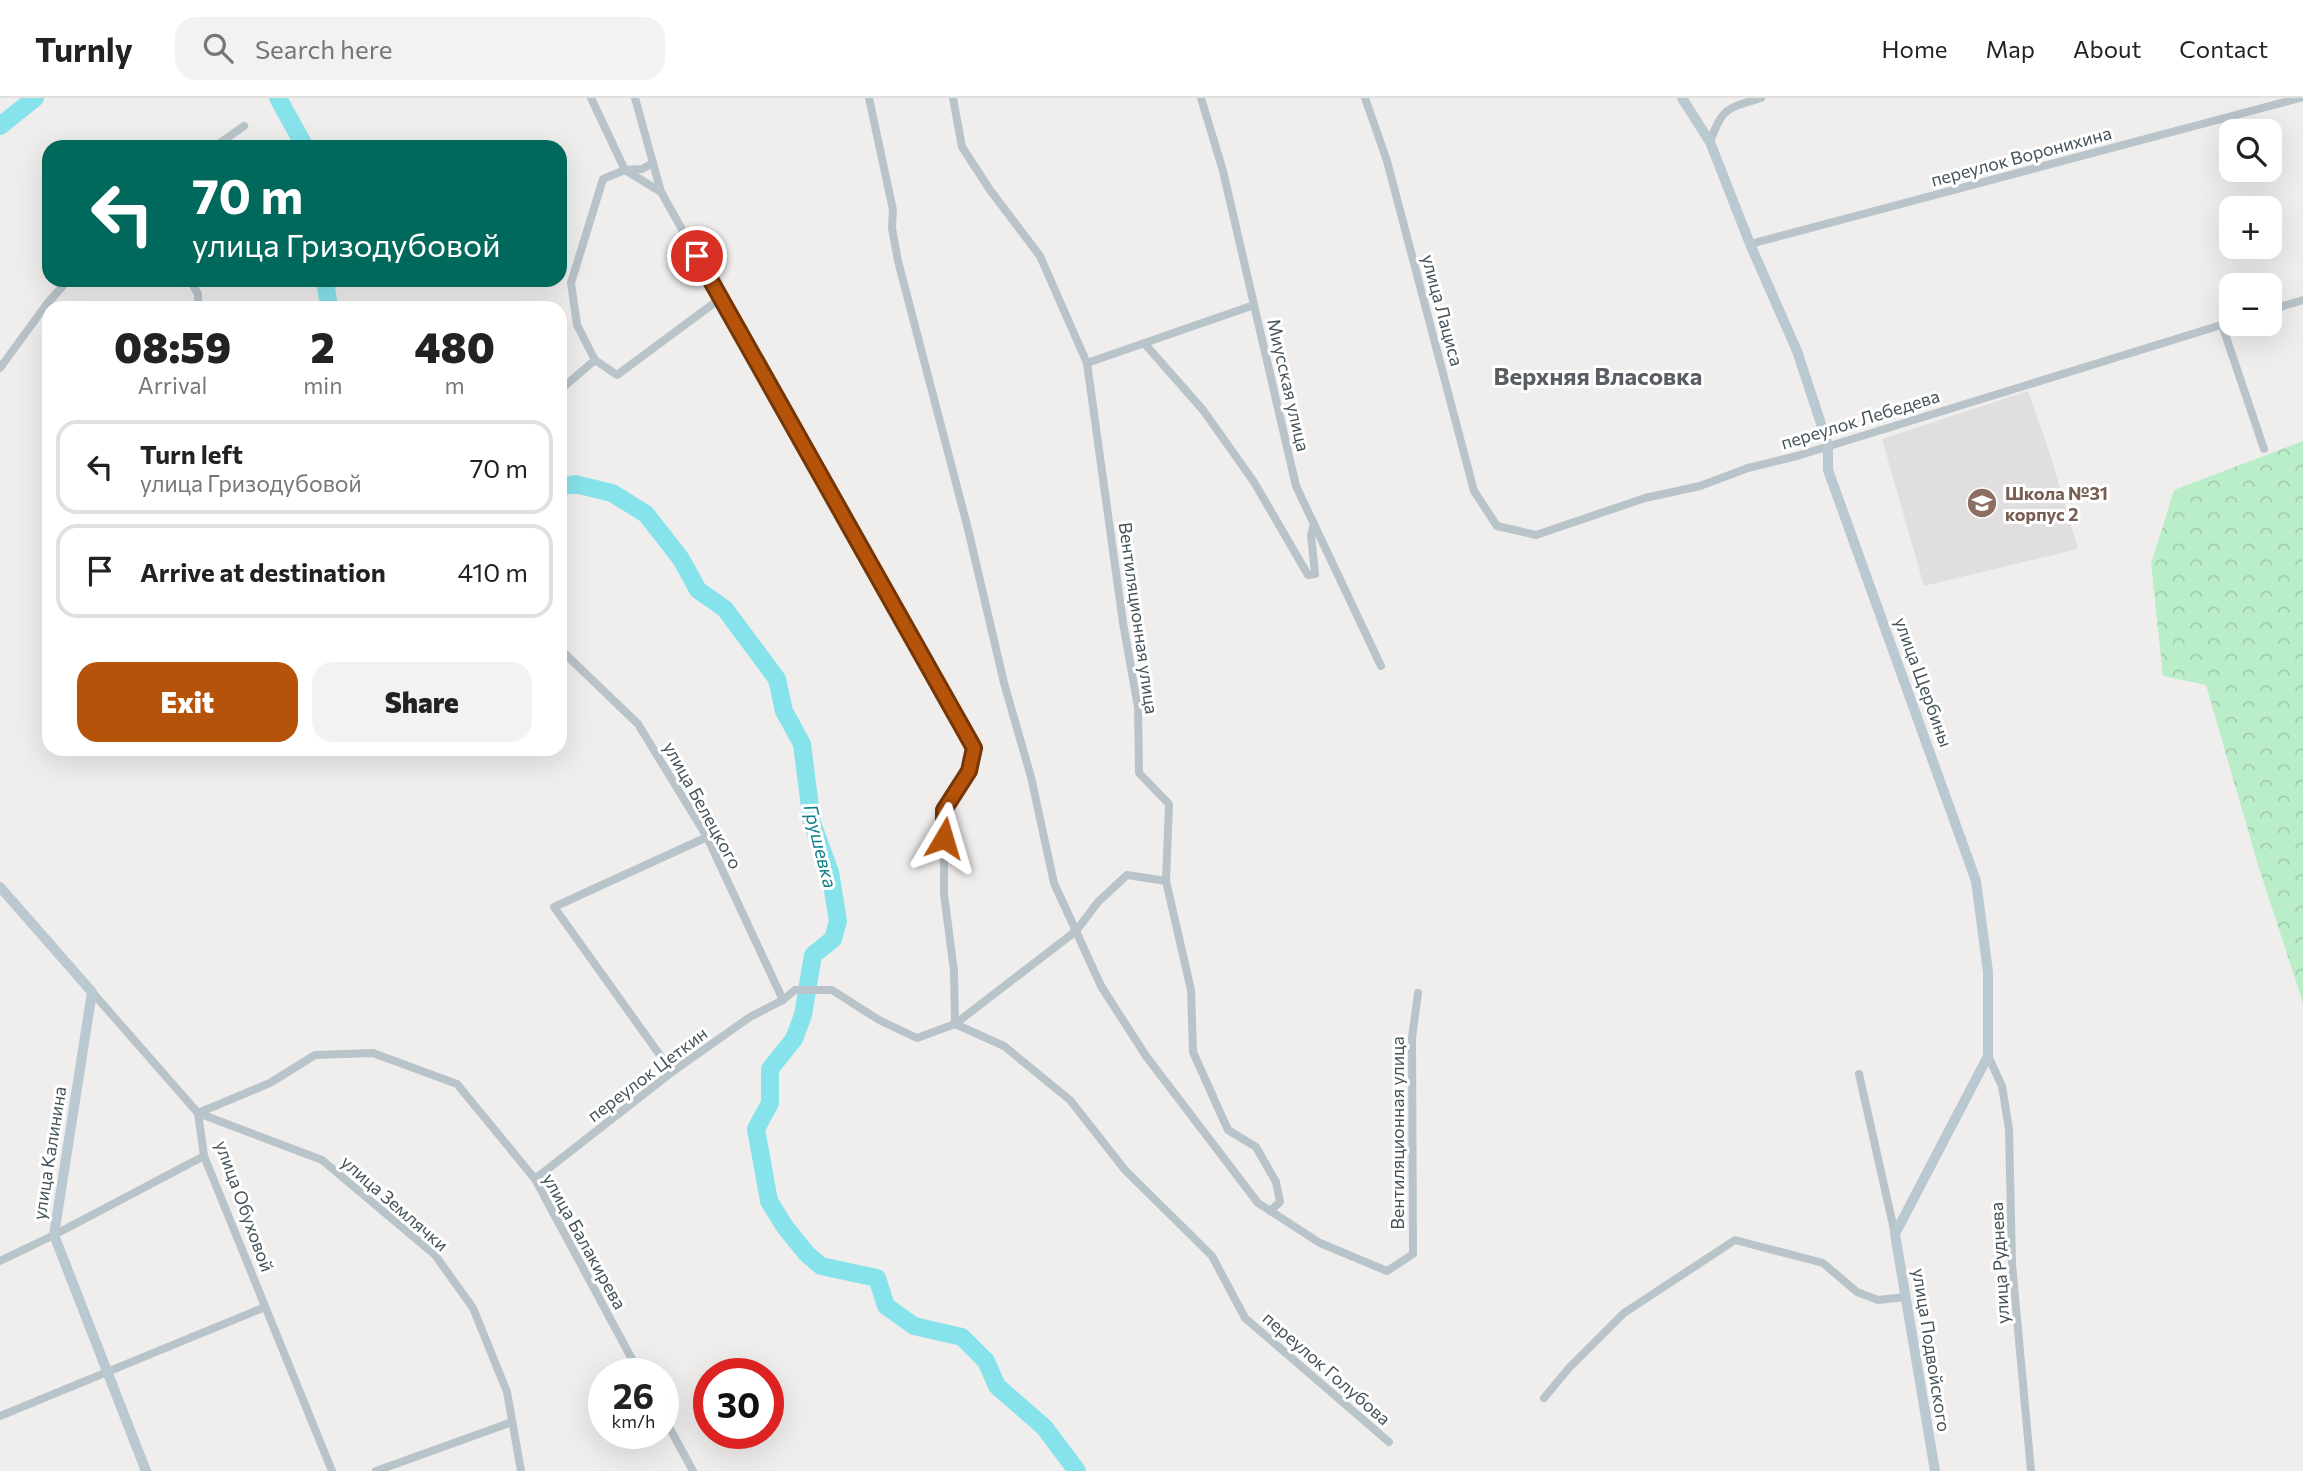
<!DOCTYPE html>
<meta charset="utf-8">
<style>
body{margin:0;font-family:Commissioner,sans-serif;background:#f2f2f2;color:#222;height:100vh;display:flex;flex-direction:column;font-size:26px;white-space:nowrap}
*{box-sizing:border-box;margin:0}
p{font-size:23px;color:#767676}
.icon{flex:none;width:38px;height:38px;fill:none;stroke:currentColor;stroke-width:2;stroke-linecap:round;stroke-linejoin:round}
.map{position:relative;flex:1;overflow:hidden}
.sheet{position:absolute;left:42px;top:203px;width:525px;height:455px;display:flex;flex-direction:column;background:#fff;border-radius:21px;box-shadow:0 7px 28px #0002}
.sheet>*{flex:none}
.hud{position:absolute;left:42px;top:42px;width:525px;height:147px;border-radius:21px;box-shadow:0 7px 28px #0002;background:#00695c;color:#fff;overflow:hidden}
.controls{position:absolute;left:2219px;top:21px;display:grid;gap:14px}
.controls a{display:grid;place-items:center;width:63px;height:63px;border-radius:14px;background:#fff;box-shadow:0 7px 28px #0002;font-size:35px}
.speed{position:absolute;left:588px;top:1260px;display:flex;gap:14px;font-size:35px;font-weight:700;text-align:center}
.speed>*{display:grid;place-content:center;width:91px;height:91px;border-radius:50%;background:#fff;box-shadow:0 7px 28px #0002;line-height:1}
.speed small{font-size:18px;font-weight:400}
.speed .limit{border:10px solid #d22;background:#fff;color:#111}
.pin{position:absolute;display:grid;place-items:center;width:60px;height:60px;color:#fff;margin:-30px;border:4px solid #fff;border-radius:50%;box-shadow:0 2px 7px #0007}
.me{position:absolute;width:77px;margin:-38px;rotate:7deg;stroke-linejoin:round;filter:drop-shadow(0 0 5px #0008)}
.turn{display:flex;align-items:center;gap:24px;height:147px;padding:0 35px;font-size:32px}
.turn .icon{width:91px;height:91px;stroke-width:2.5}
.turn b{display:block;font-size:49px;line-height:60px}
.eta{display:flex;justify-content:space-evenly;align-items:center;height:119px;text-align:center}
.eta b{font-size:42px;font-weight:800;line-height:49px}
.primary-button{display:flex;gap:14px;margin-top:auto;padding:14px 35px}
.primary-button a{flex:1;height:80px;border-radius:21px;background:#b45309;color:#fff;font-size:28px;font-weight:800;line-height:80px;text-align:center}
.primary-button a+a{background:#f2f2f2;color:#222}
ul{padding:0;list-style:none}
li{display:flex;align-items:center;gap:21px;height:94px;margin:0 14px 10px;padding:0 21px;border:4px solid #e0e0e0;border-radius:21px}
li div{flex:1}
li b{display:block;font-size:26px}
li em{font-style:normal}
header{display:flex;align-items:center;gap:42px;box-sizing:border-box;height:98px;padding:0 35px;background:#fff;border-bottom:2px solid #e0e0e0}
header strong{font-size:33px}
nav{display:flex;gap:38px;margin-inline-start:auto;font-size:24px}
.search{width:490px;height:63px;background:#f2f2f2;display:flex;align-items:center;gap:18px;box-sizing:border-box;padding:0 24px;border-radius:21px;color:#767676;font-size:26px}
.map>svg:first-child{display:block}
</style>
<header>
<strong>Turnly</strong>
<div class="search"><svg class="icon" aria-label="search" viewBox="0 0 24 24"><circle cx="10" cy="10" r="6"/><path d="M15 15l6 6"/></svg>Search here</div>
<nav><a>Home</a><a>Map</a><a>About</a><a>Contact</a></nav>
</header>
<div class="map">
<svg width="2303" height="1373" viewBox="0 0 2303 1373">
<defs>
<pattern id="forest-crowns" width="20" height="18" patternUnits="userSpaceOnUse" patternTransform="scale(1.75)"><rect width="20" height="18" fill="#baeec8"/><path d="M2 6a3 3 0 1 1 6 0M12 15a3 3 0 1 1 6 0" fill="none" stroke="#a1ceae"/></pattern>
</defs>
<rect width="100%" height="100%" fill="#f0eded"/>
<path fill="#e1dedf" d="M2028 293 2051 359 2078 451 1924 488 1882 341Z"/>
<path fill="url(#forest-crowns)" d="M2303 343V905L2258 767 2206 587 2163 578 2151 466 2174 392Z"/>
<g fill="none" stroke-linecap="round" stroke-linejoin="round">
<g stroke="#87e3eb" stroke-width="18">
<path d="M278 0 305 49"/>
<path d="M0 28 35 0"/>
<path d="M325 182 329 210"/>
<path d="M560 389 575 386 612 395 646 416 681 461 698 492 725 511 777 581 784 613 802 646 812 725 830 774 838 823 833 841 813 857 803 917 794 941 770 971V1005L756 1031 769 1103 785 1129 807 1156 821 1168 877 1180 886 1208 914 1228 962 1239 986 1263 997 1288 1044 1329 1077 1373"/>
</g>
<g stroke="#b8c4ca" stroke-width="8">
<path d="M591 0 625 72 661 94"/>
<path d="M869 0 893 112 892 130 898 163 968 431 1004 585 1031 679 1054 785 1101 888 1146 958 1258 1105 1320 1145 1387 1173 1413 1156 1412 940 1418 895"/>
<path d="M953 0 962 49 990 92 1040 158 1087 265 1123 525 1138 609 1139 675 1169 706 1166 783 1191 892 1193 954 1228 1032 1256 1049 1276 1084 1280 1104 1270 1113"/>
<path d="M1201 0 1223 73 1296 388 1381 568"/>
<path d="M1365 0 1387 63 1474 393 1497 428 1536 437 1645 400 1700 388 1748 370 1797 358 2231 224"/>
<path d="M1710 44C1722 10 1727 10 1761 0"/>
<path d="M214 49 244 28"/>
<path d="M653 65 642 71 625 72 603 81 571 185 577 227 595 262 617 277 721 200"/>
<path d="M1750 146 2300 0"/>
<path d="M190 182 198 196V210"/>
<path d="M2270 212 2303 202"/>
<path d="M2222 227 2264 351"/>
<path d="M1144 245 1203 312 1254 384 1308 477 1315 476 1311 437 1314 426"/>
<path d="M1087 265 1254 207"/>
<path d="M0 270 46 207 68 182"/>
<path d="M560 292 595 262"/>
<path d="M560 551 638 626 707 739 783 902"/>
<path d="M1166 783 1127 777 1098 804 1076 833 955 926 1004 948 1070 1002 1125 1072 1212 1158 1245 1220 1389 1344"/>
<path d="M92 894 198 1015 204 1058 332 1373"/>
<path d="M1988 958 2002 988 2009 1031 2012 1166 2031 1373"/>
<path d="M672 974 554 809 707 739"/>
<path d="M1859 976 1895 1136"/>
<path d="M198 1015 270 985 315 957 373 955 457 986 535 1081 640 1276"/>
<path d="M198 1015 322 1062 435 1157 473 1210 507 1294 521 1373"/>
<path d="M535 1081 672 974 750 919 783 902 795 892H832L879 922 917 940 955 926 954 873 944 796V712L969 673 974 650 661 94 635 0"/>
<path d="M0 1163 54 1137 204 1058"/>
<path d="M1544 1300 1569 1270 1624 1215 1735 1142 1823 1165 1857 1194 1878 1202 1906 1199"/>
<path d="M0 1318 265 1209"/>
<path d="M663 1318 693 1373"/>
<path d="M376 1373 512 1324"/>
</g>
<g stroke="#bac8d1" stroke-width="10">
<path d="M1682 0 1710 44 1750 146 1797 253 1828 347V372L1976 783 1988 874V958L1895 1136 1935 1373"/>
<path d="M0 789 92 894 54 1137 146 1373"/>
</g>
</g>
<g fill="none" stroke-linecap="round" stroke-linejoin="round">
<g stroke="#753606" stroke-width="18">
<path id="route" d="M697 158 974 650 969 673 944 712V740"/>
</g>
<use href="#route" stroke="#b45309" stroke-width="12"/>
</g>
<defs>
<g id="school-disc" transform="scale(1.575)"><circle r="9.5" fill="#8d6e63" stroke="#fff"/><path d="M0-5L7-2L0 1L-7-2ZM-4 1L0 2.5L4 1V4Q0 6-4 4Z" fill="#fff"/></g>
</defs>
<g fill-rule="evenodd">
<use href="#school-disc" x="1982" y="405"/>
</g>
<g text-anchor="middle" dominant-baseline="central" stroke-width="6" stroke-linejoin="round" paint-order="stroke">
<g font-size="18" fill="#45535a" stroke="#fff">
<text transform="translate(2021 58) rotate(-15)">переулок Воронихина</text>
<text transform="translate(1443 212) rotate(75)">улица Лациса</text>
<text transform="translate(1289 287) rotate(77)">Миусская улица</text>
<text transform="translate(1860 321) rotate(-17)">переулок Лебедева</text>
<text transform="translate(1139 520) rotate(82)">Вентиляционная улица</text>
<text transform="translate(1924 584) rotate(70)">улица Щербины</text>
<text transform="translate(703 707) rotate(61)">улица Белецкого</text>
<text transform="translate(647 976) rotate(-37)">переулок Цеткин</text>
<text transform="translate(1397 1035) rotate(-90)">Вентиляционная улица</text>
<text transform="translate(49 1055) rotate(-81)">улица Калинина</text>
<text transform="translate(395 1105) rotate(41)">улица Землячки</text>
<text transform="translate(245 1108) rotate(70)">улица Обуховой</text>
<text transform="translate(585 1143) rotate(61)">улица Балакирева</text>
<text transform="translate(1999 1165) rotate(-93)">улица Руднева</text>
<text transform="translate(1932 1252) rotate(81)">улица Подвойского</text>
<text transform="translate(1327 1270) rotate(41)">переулок Голубова</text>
</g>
<g font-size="18" font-weight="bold" fill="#785e54" stroke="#fff" text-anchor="start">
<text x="2005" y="395">Школа №31<tspan x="2005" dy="21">корпус 2</tspan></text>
</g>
<g font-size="19" font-style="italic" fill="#0d7f88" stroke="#fff">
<text transform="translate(821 748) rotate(76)">Грушевка</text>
</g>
<g font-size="24" font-weight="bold" fill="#5a5e62" stroke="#fff">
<text x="1598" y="277">Верхняя Власовка</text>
</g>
</g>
</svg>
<div class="controls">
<a><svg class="icon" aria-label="search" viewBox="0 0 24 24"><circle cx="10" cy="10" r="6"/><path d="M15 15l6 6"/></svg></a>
<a>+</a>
<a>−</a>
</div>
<div class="speed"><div>26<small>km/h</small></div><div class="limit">30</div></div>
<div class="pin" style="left:697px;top:158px;background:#d93025"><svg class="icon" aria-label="arrive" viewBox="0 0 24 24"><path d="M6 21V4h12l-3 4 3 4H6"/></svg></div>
<svg class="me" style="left:944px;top:740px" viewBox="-20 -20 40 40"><path d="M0-17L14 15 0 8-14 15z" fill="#b45309" stroke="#fff" stroke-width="4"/></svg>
<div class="hud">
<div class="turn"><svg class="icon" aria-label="left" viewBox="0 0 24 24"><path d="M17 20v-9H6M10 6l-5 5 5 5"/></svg><div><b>70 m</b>улица Гризодубовой</div></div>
</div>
<section class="sheet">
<div class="eta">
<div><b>08:59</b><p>Arrival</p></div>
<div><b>2</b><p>min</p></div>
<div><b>480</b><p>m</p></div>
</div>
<ul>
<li><svg class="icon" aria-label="left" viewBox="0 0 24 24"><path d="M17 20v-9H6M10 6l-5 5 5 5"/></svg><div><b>Turn left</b><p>улица Гризодубовой</p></div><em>70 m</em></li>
<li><svg class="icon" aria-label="arrive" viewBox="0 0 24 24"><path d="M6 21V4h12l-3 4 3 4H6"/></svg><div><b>Arrive at destination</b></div><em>410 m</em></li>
</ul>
<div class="primary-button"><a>Exit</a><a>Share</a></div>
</section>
</div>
